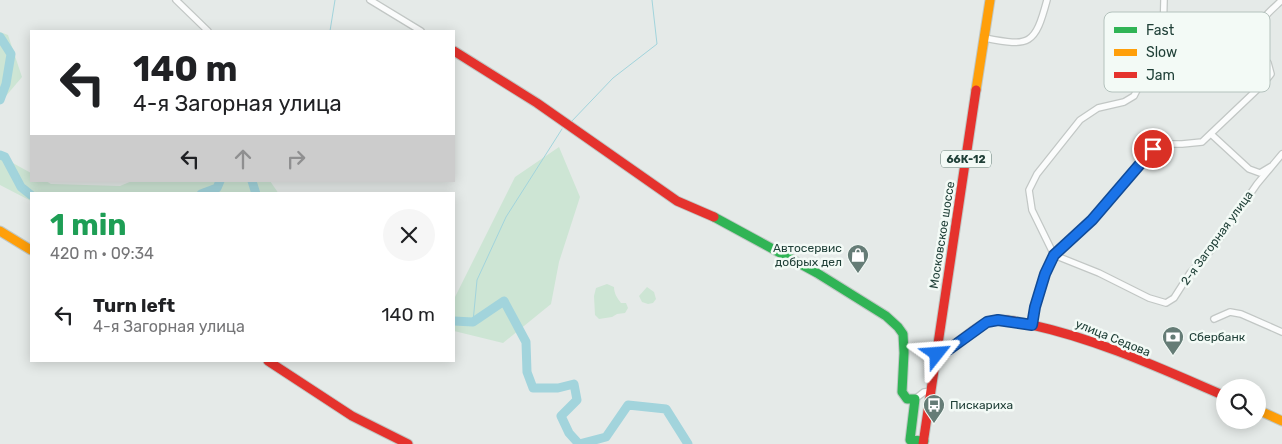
<!DOCTYPE html>
<meta charset="utf-8">
<style>
body{margin:0;font-family:Rubik,sans-serif;background:#f6f6f6;color:#202124;height:100vh;display:flex;flex-direction:column;font-size:19px;white-space:nowrap}
*{box-sizing:border-box;margin:0}
p{font-size:16px;color:#757577}
.icon{flex:none;width:28px;height:28px;fill:none;stroke:currentColor;stroke-width:2;stroke-linecap:round;stroke-linejoin:round}
.map{position:relative;flex:1;overflow:hidden}
.panel{position:absolute;left:30px;top:192px;width:425px;height:170px;display:flex;flex-direction:column;background:#fff;border-radius:0px;box-shadow:0 2px 12px #0003}
.panel>*{flex:none}
.guide{position:absolute;left:30px;top:30px;width:425px;height:152px;border-radius:0px;box-shadow:0 2px 12px #0003;background:#fff;color:#202124;overflow:hidden}
.tools{position:absolute;left:1216px;top:379px;display:grid;gap:10px}
.tools a{display:grid;place-items:center;width:50px;height:50px;border-radius:50%;background:#fff;box-shadow:0 2px 12px #0003;font-size:25px}
.pin{position:absolute;display:grid;place-items:center;width:42px;height:42px;color:#fff;margin:-21px;border:2px solid #fff;border-radius:50%;box-shadow:0 1px 5px #0007}
.me{position:absolute;width:55px;margin:-28px;rotate:62deg;stroke-linejoin:round;filter:drop-shadow(0 0 4px #0008)}
.turn{display:flex;align-items:center;gap:18px;height:105px;padding:0 20px;font-size:22px}
.turn .icon{width:65px;height:65px;stroke-width:2.5}
.turn b{display:block;font-size:35px;line-height:42px}
.lanes{display:flex;align-items:center;height:48px;padding:0 20px;background:#0003;justify-content:center;gap:25px;direction:ltr}
.lanes .off{opacity:.35}
.round{display:grid;place-items:center;flex:none;width:52px;height:52px;border-radius:26px;background:#f6f6f6}
.summary{display:flex;align-items:center;justify-content:space-between;height:85px;padding:0 20px}
h1{font-size:30px;font-weight:700;line-height:38px;color:#1e9e55}
ul{padding:0;list-style:none}
li{display:flex;align-items:center;gap:15px;height:75px;padding:0 20px}
li div{flex:1}
li b{display:block;font-size:19px}
li em{font-style:normal}
.map>svg:first-child{display:block}
</style>
<div class="map">
<svg width="1282" height="444" viewBox="0 0 1282 444">
<rect width="100%" height="100%" fill="#e5eae8"/>
<g fill="#cde5d4">
<path d="M0 32 8 35 22 77 0 103Z"/>
<path d="M559 147 580 197 559 262 551 304 503 343 454 331V299L515 177Z"/>
<path d="M0 156 31 173V181H46L51 184 120 186 132 181H270L279 194H31V201L0 185Z"/>
<path d="M607 284 614 287C614 293 617 298 621 303H626L628 308 625 313 617 314 612 317 599 319 595 315 594 296 596 288Z"/>
<path d="M647 287 654 292 656 299 653 303 648 304 642 302 639 296Z"/>
</g>
<g fill="none" stroke-linecap="round" stroke-linejoin="round">
<g stroke="#a2d4dc" stroke-width="1">
<path d="M330 31 335 0"/>
<path d="M571 122 613 78 657 44 652 0"/>
<path d="M473 322 477 280 506 217 562 129"/>
</g>
<g stroke="#a2d4dc" stroke-width="9">
<path d="M0 37 11 54 6 84 0 100"/>
<path d="M0 155 5 157 21 187 31 195"/>
<path d="M252 181 256 194"/>
<path d="M201 194 217 188 220 181"/>
<path d="M454 321 473 322 504 301 526 342 527 372 533 388H558L574 384 577 400 561 416 569 433 579 444 606 437 628 405 666 409 688 444"/>
</g>
<g stroke="#c2c7c5" stroke-width="8">
<g id="street">
<path d="M176 0 208 31"/>
<path d="M370 0 421 31"/>
<path d="M1164 0 1163 39 1134 96 1124 102 1098 108 1080 120 1037 174 1029 190 1032 210 1054 255 1099 273 1149 298 1166 303 1174 298 1190 273 1213 248 1257 184 1282 154"/>
<path d="M985 38C1030 47 1035 45 1047 0"/>
<path d="M1211 134 1249 169 1260 173 1270 167"/>
<path d="M1214 319 1230 312 1241 314 1282 332"/>
<path d="M1031 325 1035 307 1045 274 1054 255 1092 220 1153 149 1163 144H1182L1202 142 1263 84 1271 74 1268 63 1252 46C1257 21 1264 17 1282 0"/>
<path d="M915 399 924 392 932 391"/>
</g>
</g>
<g stroke="#c0c8c5" stroke-width="11">
<path id="fast" d="M714 217 817 273 886 316 898 327 903 334 904 353 902 392 907 399H915L910 440 924 441"/>
</g>
<g stroke="#c0c8c5" stroke-width="11">
<g id="slow">
<path d="M976 90 990 0"/>
<path d="M0 231 31 250"/>
<path d="M1258 410 1282 421"/>
</g>
</g>
<g stroke="#c0c8c5" stroke-width="11">
<g id="jam">
<path d="M454 51 537 103 677 201 714 217"/>
<path d="M937 354 944 353C955 345 977 326 987 322 1000 317 1019 322 1032 325 1100 340 1162 369 1225 396"/>
<path d="M268 361 352 416 408 444"/>
<path d="M923 444 976 90"/>
</g>
</g>
<use href="#street" stroke="#fbfcfc" stroke-width="5.5"/>
<use href="#fast" stroke="#30b455" stroke-width="9"/>
<use href="#slow" stroke="#ff9f0a" stroke-width="9"/>
<use href="#jam" stroke="#e5322d" stroke-width="9"/>
</g>
<g fill="none" stroke-linecap="round" stroke-linejoin="round">
<g stroke="#114b97" stroke-width="12">
<path id="route" d="M937 354 944 353 987 322 998 320 1032 325 1035 307 1045 274 1054 255 1092 220 1153 149"/>
</g>
<use href="#route" stroke="#1a73e8" stroke-width="9"/>
</g>
<defs>
<g id="shop-pin" transform="scale(1.125)"><path d="M0 17L-7.5 6A9.5 9.5 0 1 1 7.5 6Z" fill="#657c76" stroke="#f3faf6"/><path d="M-5-2.5h2.3a2.7 3.5 0 0 1 5.4 0H5L5.5 6h-11ZM-1.5-2.5h3a1.5 2.3 0 0 0-3 0Z" fill="#fff"/></g>
<g id="bank-pin" transform="scale(1.125)"><path d="M0 17L-7.5 6A9.5 9.5 0 1 1 7.5 6Z" fill="#657c76" stroke="#f3faf6"/><path d="M-6-4H6V4H-6ZM0-2.3a2.3 2.3 0 1 0 0 4.6a2.3 2.3 0 1 0 0-4.6Z" fill="#fff"/></g>
<g id="bus-pin" transform="scale(1.125)"><path d="M0 17L-7.5 6A9.5 9.5 0 1 1 7.5 6Z" fill="#657c76" stroke="#f3faf6"/><path d="M-5-6H5V4H4V6H2V4H-2V6H-4V4H-5ZM-3.5-4V0h7V-4ZM-3.5 1.2v1.5H-2V1.2ZM2 1.2v1.5H3.5V1.2Z" fill="#fff"/></g>
</defs>
<g fill-rule="evenodd">
<use href="#shop-pin" x="858" y="255"/>
<use href="#bank-pin" x="1173" y="337"/>
<use href="#bus-pin" x="934" y="405"/>
</g>
<g text-anchor="middle" dominant-baseline="central" stroke-width="5" stroke-linejoin="round" paint-order="stroke">
<rect fill="#f3faf6" stroke="#5f7871" stroke-width="1" x="941" y="150.5" width="50" height="17" rx="4"/>
<g font-size="11" font-weight="bold" fill="#204038">
<text x="966" y="159">66К-12</text>
</g>
<g font-size="12" fill="#204038" stroke="#f3faf6">
<text transform="translate(942 235) rotate(-81)">Московское шоссе</text>
<text transform="translate(1217 238) rotate(-54)">2-я Загорная улица</text>
<text transform="translate(1113 338) rotate(22)">улица Седова</text>
</g>
<g font-size="12" fill="#204038" stroke="#f3faf6" text-anchor="start">
<text x="842" y="248" text-anchor="end">Автосервис<tspan x="842" dy="14">добрых дел</tspan></text>
<text x="1189" y="337">Сбербанк</text>
<text x="950" y="405">Пискариха</text>
</g>
</g>
<rect x="1104" y="12" width="166" height="80" rx="8" fill="#f3faf6" stroke="#b4c2bd" stroke-width="1"/>
<rect x="1114" y="27" width="23" height="6" fill="#30b455"/>
<rect x="1114" y="49" width="23" height="7" fill="#ff9f0a"/>
<rect x="1114" y="72" width="23" height="6" fill="#e5322d"/>
<g font-size="14" fill="#204038">
<text x="1146" y="35">Fast</text>
<text x="1146" y="57">Slow</text>
<text x="1146" y="80">Jam</text>
</g>
</svg>
<div class="tools">
<a><svg class="icon" aria-label="search" viewBox="0 0 24 24"><circle cx="10" cy="10" r="6"/><path d="M15 15l6 6"/></svg></a>
</div>
<div class="pin" style="left:1153px;top:149px;background:#d93025"><svg class="icon" aria-label="arrive" viewBox="0 0 24 24"><path d="M6 21V4h12l-3 4 3 4H6"/></svg></div>
<svg class="me" style="left:937px;top:354px" viewBox="-20 -20 40 40"><path d="M0-17L14 15 0 8-14 15z" fill="#1a73e8" stroke="#fff" stroke-width="4"/></svg>
<div class="guide">
<div class="turn"><svg class="icon" aria-label="left" viewBox="0 0 24 24"><path d="M17 20v-9H6M10 6l-5 5 5 5"/></svg><div><b>140 m</b>4-я Загорная улица</div></div>
<div class="lanes"><svg class="icon" aria-label="left" viewBox="0 0 24 24"><path d="M17 20v-9H6M10 6l-5 5 5 5"/></svg><svg class="icon off" aria-label="ahead" viewBox="0 0 24 24"><path d="M12 20V5M6 11l6-6 6 6"/></svg><svg class="icon off" aria-label="right" viewBox="0 0 24 24"><path d="M7 20v-9h11M14 6l5 5-5 5"/></svg></div>
</div>
<section class="panel">
<div class="summary"><div><h1>1 min</h1><p>420 m · 09:34</p></div><a class="round"><svg class="icon" aria-label="close" viewBox="0 0 24 24"><path d="M6 6l12 12M18 6L6 18"/></svg></a></div>
<ul>
<li><svg class="icon" aria-label="left" viewBox="0 0 24 24"><path d="M17 20v-9H6M10 6l-5 5 5 5"/></svg><div><b>Turn left</b><p>4-я Загорная улица</p></div><em>140 m</em></li>
</ul>
</section>
</div>
